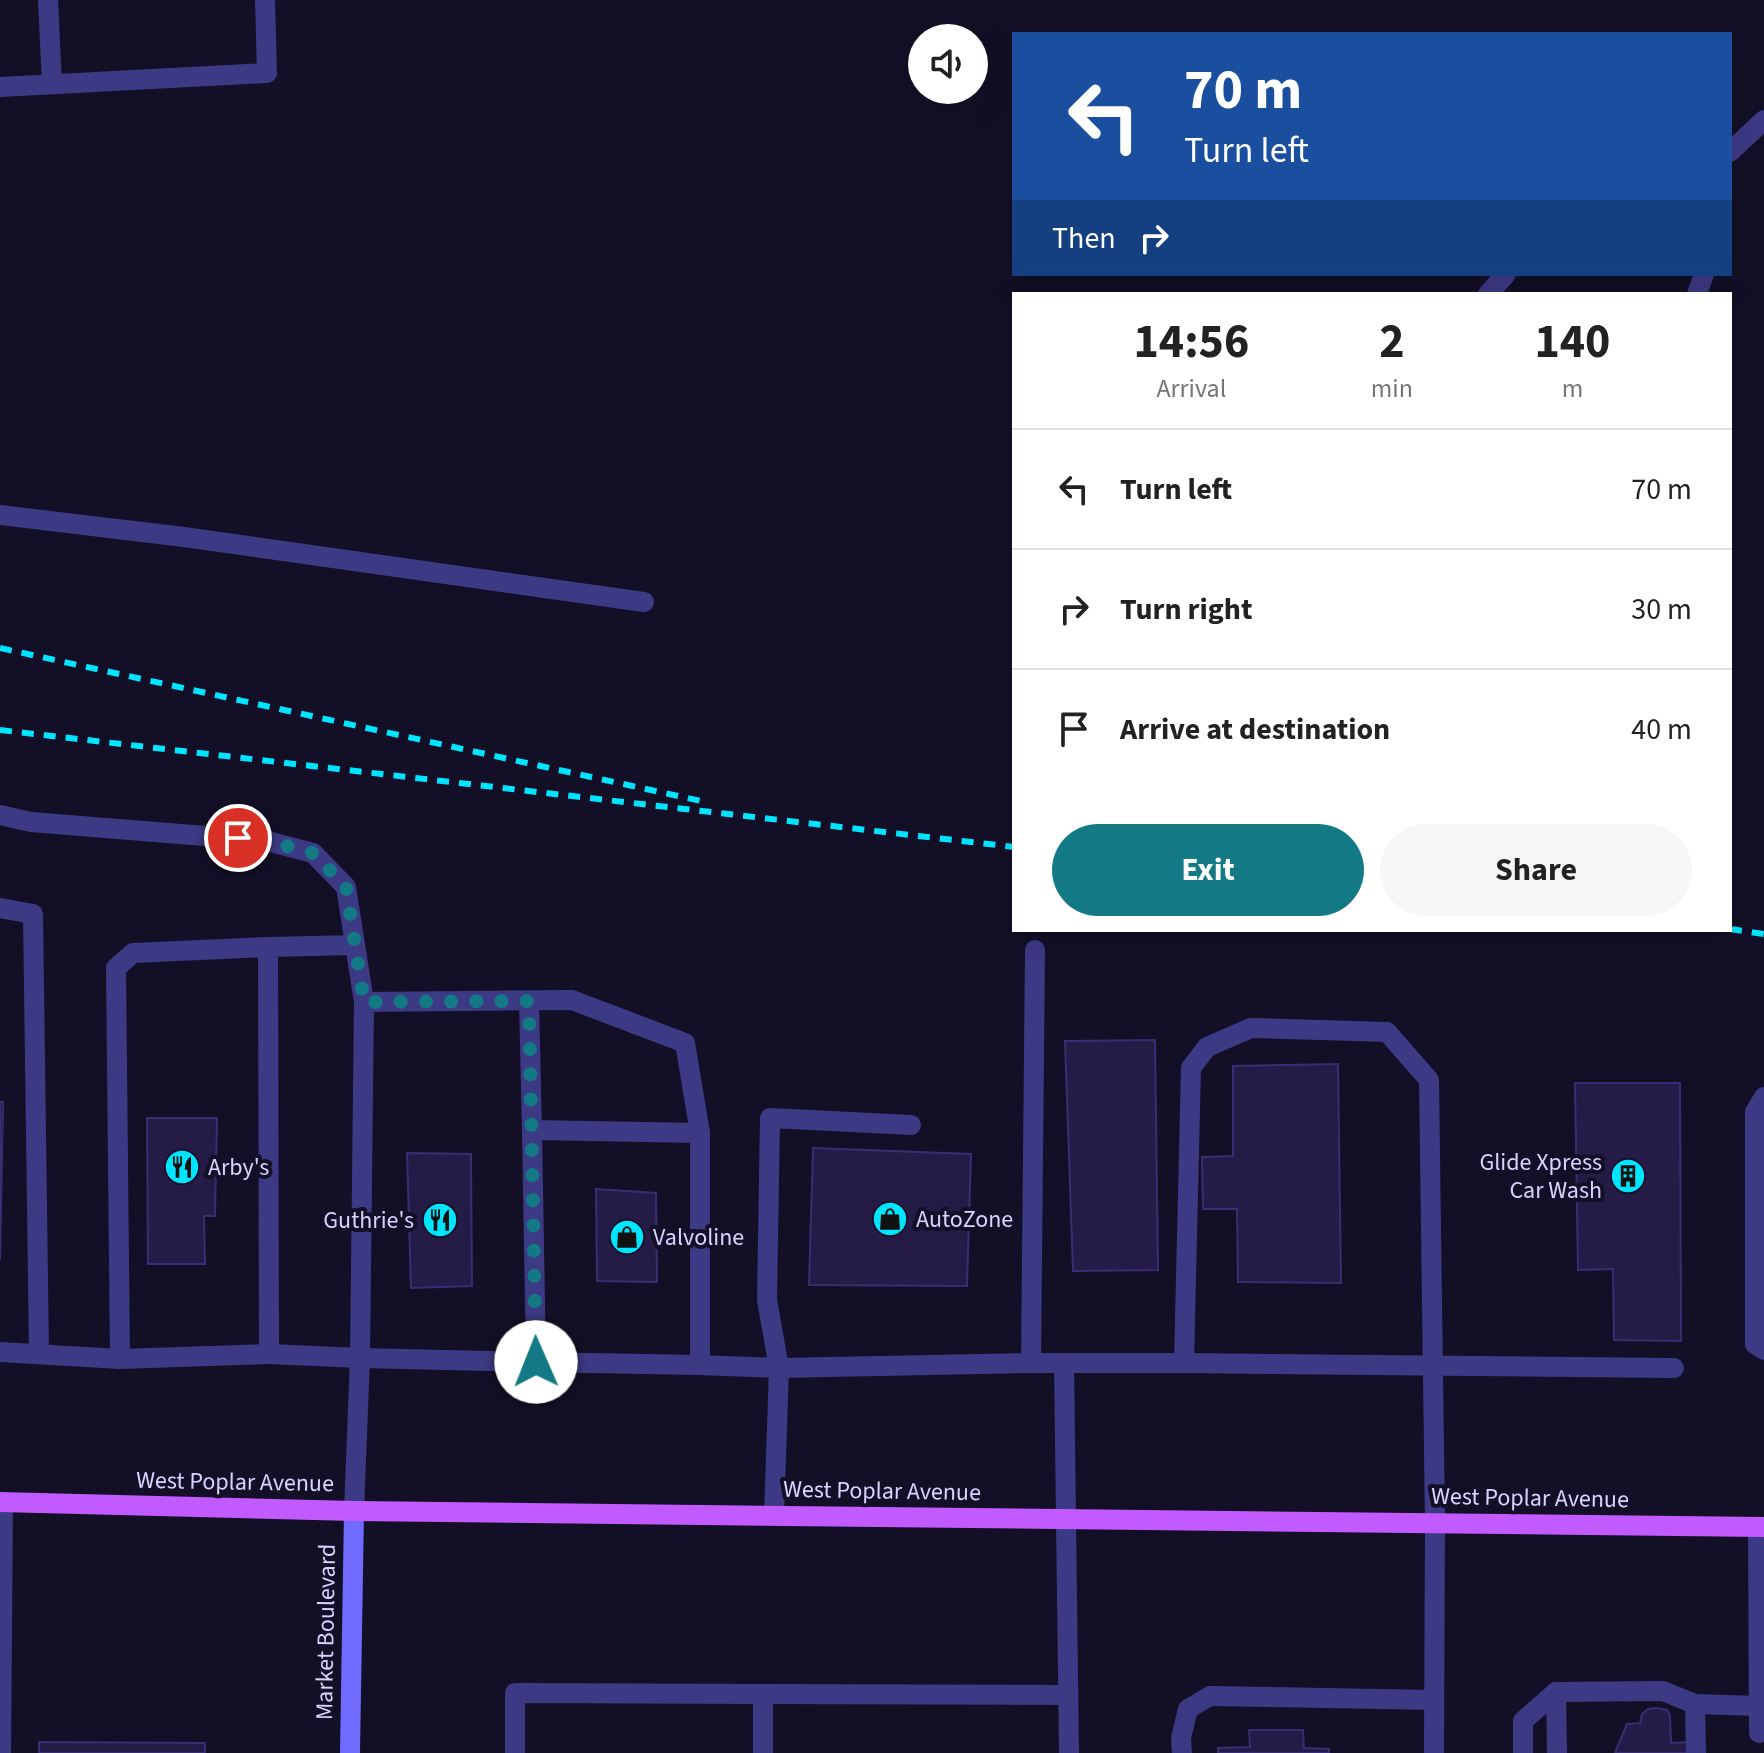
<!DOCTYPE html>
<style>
body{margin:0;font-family:"Source Sans 3",sans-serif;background:#f6f6f6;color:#222;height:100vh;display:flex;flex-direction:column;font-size:30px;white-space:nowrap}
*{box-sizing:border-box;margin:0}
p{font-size:26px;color:#767676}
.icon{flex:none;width:44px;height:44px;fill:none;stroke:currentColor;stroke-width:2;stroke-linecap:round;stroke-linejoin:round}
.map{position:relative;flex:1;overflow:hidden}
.side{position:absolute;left:1012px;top:292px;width:720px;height:640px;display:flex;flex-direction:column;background:#fff;border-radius:0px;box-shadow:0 8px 32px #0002}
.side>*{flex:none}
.top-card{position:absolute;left:1012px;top:32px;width:720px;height:244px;border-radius:0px;box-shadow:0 8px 32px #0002;background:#1a4fa0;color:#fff;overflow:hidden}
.buttons{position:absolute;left:908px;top:24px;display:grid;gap:16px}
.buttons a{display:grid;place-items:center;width:80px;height:80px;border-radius:50%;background:#fff;box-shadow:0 8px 32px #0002;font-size:40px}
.pin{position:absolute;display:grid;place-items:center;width:68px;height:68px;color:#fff;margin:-34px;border:4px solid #fff;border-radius:50%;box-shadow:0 2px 8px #0007}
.me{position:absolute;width:88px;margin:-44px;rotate:359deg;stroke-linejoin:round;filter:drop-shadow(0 0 6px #0008)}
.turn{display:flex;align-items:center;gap:28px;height:168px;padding:0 40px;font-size:36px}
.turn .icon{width:104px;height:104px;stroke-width:2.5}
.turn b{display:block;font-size:56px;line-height:68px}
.then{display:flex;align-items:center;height:76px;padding:0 40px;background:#0003;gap:16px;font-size:30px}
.eta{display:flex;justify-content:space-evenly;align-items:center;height:136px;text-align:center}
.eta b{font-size:48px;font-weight:700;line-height:56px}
.action{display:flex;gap:16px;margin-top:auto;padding:16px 40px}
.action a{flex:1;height:92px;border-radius:48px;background:#137a85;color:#fff;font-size:32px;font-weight:700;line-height:92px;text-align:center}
.action a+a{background:#f6f6f6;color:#222}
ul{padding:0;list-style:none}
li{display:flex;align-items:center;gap:24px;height:120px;padding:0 40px;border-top:2px solid #e0e0e0}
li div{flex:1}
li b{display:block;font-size:30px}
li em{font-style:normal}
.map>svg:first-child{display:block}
</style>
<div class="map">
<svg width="1764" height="1753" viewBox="0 0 1764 1753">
<rect width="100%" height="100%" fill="#130f26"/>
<g fill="#241b47" stroke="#3b2d73" stroke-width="2">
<path d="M1155 1040 1158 1270 1073 1271 1065 1041Z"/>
<path d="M1338 1064 1341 1283 1238 1282 1237 1209H1203L1202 1157 1233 1156V1066Z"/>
<path d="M1575 1083H1680L1681 1341 1614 1340 1613 1269 1578 1270Z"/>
<path d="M0 1102H3L0 1260Z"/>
<path d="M147 1118H217L215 1216H204L205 1264H148Z"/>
<path d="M813 1148 971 1154 967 1286 809 1285Z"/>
<path d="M407 1153 471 1154 472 1286 411 1288Z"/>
<path d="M596 1189 656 1193 657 1282 597 1281Z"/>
<path d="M1657 1708 1667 1710 1670 1716 1671 1743 1689 1742V1753H1615L1627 1724 1640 1723 1642 1714 1648 1709Z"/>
<path d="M1249 1730H1303L1304 1748 1329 1749V1753H1218V1748L1250 1747Z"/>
<path d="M39 1742 205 1743V1753H39Z"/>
</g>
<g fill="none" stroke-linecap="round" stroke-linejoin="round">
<g stroke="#3d3a85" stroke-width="20">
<path d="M48 0 52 84"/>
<path d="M0 87 267 73 265 0"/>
<path d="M1730 152 1764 120"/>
<path d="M1488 294 1506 274"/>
<path d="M1697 294 1704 274"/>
<path d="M0 515 184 537 644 602"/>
<path d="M0 815 31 822 267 841 313 853 346 887 364 1002 360 1358 269 1354 268 947 355 945"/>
<path d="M0 908 33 914 39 1354"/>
<path d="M1035 950 1031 1363H1184L1191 1068 1207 1047 1251 1028 1387 1032 1429 1080 1435 1523 1434 1753"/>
<path d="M529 1001 532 1130"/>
<path d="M364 1002 572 1000 685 1043 700 1133V1365L779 1368 767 1300 770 1118 911 1125"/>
<path d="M1764 1097 1755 1112V1344L1764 1350"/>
<path d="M700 1133 532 1130 536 1362 700 1365"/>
<path d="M0 1352 120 1359 269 1354"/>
<path d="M120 1359 116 968 133 953 268 947"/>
<path d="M1064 1363 1069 1753"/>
<path d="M1184 1363 1674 1368"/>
<path d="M354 1511 360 1358 536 1362"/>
<path d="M774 1516 779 1368 1031 1363"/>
<path d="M1758 1527 1759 1733"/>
<path d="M1556 1692 1557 1753"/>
<path d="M1695 1704 1696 1753"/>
<path d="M1 1753 3 1502"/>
<path d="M515 1753V1693L1068 1695"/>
<path d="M763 1753V1694"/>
<path d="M1182 1753 1181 1738 1188 1709 1210 1696 1434 1700"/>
<path d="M1523 1753V1721L1556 1692 1663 1691 1695 1704 1759 1706"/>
</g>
<path stroke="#6f6bff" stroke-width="20" d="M350 1753 354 1511"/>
<path stroke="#c25bff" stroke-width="20" d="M0 1502 354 1511 1764 1527"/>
<g stroke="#00e5ff" stroke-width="6" stroke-dasharray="12 10" stroke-linecap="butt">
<path d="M0 648 701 801"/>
<path d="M0 730 1014 847"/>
<path d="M1730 929 1764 934"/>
</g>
</g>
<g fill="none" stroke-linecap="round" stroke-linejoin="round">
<path stroke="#137a85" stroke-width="14" stroke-dasharray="0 25.2" d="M238 838 267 841 313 853 346 887 364 1002 529 1001 536 1362"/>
</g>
<defs>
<g id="restaurant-disc" transform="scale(1.8)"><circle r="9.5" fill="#00e5ff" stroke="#130f26"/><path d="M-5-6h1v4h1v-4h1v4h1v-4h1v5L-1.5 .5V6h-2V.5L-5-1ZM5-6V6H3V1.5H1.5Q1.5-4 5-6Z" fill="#111"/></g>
<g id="building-disc" transform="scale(1.8)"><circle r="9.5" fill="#00e5ff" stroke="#130f26"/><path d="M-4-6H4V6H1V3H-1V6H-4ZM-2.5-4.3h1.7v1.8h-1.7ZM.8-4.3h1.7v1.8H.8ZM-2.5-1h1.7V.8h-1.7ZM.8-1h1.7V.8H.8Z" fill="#111"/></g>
<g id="shop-disc" transform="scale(1.8)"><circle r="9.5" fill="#00e5ff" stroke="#130f26"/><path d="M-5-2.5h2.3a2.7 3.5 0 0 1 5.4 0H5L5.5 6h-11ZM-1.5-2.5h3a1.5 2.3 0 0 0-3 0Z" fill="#111"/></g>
</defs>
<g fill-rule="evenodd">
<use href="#restaurant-disc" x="182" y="1167"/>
<use href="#building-disc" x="1628" y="1176"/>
<use href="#shop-disc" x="890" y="1219"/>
<use href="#restaurant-disc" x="440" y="1220"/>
<use href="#shop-disc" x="627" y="1237"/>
</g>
<g text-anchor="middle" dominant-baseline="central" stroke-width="8" stroke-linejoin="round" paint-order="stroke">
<g font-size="24" fill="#d9d4ff" stroke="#130f26" text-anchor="start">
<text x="1602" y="1162" text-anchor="end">Glide Xpress<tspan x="1602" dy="28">Car Wash</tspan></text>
<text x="208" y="1167">Arby's</text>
<text x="916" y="1219">AutoZone</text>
<text x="414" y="1220" text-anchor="end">Guthrie's</text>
<text x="653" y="1237">Valvoline</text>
</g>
<g font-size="24" fill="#d9d4ff" stroke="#130f26">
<text transform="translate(235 1482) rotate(1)">West Poplar Avenue</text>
<text transform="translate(882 1491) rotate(1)">West Poplar Avenue</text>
<text transform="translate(1530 1498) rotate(1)">West Poplar Avenue</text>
<text transform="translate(326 1632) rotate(-89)">Market Boulevard</text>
</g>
</g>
</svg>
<div class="buttons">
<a><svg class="icon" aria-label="sound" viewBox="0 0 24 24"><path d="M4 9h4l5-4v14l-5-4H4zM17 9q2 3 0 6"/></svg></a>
</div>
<div class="pin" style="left:238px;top:838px;background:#d93025"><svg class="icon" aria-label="arrive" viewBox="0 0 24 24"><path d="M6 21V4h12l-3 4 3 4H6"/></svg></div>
<svg class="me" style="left:536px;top:1362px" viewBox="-20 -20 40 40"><circle r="19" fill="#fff"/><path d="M0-13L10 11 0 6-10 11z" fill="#137a85"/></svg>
<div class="top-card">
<div class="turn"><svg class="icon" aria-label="left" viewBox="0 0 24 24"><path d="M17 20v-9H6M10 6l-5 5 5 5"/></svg><div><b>70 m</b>Turn left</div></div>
<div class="then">Then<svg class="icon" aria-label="right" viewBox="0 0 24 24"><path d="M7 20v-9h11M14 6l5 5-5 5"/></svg></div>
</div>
<section class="side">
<div class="eta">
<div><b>14:56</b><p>Arrival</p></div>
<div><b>2</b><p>min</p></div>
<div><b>140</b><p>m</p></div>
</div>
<ul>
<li><svg class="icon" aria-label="left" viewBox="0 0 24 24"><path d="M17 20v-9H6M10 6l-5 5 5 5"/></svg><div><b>Turn left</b></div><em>70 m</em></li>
<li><svg class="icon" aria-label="right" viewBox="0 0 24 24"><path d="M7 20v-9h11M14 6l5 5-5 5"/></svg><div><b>Turn right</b></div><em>30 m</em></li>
<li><svg class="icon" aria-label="arrive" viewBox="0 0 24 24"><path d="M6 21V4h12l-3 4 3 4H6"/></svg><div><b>Arrive at destination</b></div><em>40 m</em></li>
</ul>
<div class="action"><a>Exit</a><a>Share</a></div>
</section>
</div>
